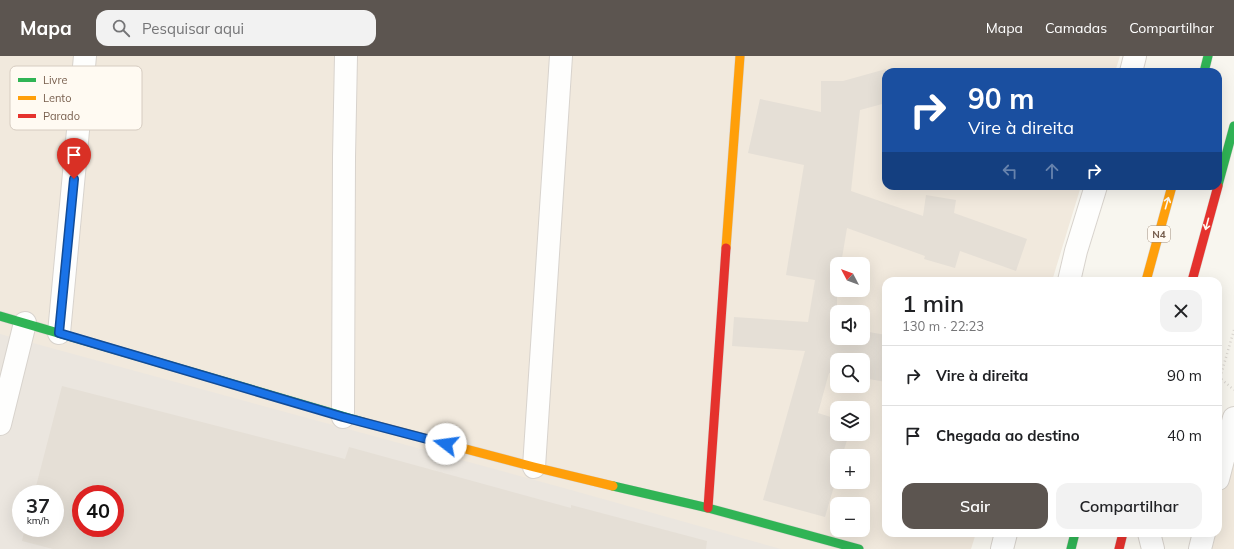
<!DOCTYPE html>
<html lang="pt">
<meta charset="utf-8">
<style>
body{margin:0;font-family:Mulish,sans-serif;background:#f2f2f2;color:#202124;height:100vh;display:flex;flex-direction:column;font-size:15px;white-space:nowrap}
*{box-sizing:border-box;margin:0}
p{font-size:13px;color:#757577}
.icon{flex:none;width:22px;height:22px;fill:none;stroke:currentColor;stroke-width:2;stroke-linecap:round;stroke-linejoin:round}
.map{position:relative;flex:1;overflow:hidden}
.side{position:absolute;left:882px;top:221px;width:340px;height:260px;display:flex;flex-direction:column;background:#fff;border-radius:12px;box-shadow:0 4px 16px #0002}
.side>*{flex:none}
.banner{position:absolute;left:882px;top:12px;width:340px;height:122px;border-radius:12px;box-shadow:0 4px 16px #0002;background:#1a4fa0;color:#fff;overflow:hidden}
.needle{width:26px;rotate:311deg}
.tools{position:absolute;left:830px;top:201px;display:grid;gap:8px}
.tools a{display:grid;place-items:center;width:40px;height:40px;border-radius:8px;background:#fff;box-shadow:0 4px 16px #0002;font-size:20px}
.speed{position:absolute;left:12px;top:429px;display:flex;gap:8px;font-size:20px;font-weight:700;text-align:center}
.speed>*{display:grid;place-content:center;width:52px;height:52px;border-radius:50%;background:#fff;box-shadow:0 4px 16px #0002;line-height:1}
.speed small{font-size:10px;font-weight:400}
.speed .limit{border:6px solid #d22;background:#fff;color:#111}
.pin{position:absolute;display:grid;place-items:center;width:34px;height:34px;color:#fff;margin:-41px -17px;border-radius:50% 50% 50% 0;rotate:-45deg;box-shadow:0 0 4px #0007}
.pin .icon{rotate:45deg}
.me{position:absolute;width:44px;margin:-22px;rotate:285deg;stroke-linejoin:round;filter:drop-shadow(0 0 3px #0008)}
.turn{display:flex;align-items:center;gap:14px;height:84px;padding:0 20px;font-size:18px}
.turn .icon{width:52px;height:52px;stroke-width:2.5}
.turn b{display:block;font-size:28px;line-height:34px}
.lanes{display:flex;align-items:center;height:38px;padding:0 20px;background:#0003;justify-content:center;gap:20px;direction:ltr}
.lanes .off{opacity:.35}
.round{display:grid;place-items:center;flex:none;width:42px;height:42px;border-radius:12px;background:#f2f2f2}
.overview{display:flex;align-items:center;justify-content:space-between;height:68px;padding:0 20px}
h1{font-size:24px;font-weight:600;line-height:30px}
.action{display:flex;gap:8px;margin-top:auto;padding:8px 20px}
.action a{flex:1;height:46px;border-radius:12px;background:#5c5550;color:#fff;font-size:16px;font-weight:600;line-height:46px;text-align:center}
.action a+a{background:#f2f2f2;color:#202124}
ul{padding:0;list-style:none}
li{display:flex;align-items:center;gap:12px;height:60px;padding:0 20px;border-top:1px solid #e0e0e0}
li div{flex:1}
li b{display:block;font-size:15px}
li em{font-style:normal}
header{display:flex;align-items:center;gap:24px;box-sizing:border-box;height:56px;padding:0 20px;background:#5c5550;color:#fff}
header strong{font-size:19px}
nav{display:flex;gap:22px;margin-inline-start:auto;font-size:14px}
.search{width:280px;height:36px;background:#f2f2f2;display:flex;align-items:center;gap:10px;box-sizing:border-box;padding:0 14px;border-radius:12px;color:#757577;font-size:15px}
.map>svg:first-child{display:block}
</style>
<header>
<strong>Mapa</strong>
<div class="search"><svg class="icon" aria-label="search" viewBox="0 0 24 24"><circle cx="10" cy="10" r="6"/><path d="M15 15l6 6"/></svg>Pesquisar aqui</div>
<nav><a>Mapa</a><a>Camadas</a><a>Compartilhar</a></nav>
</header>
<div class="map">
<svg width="1234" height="493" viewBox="0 0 1234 493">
<rect width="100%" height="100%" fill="#f8f6ef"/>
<g fill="#f1e9dd" fill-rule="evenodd">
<path d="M0 0H1120L1115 16H886V130H1081L1052 225H886V477H976L971 493H776L0 282ZM837 208H863V234H837ZM837 256H863V282H837ZM837 304H863V330H837ZM837 352H863V378H837ZM837 400H863V426H837ZM837 448H863V474H837Z"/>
<path d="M1234 390V493H1206L1210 477H1218V448Z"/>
</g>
<path fill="#ebe6df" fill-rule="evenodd" d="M0 278 571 434 781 493H0ZM21 438H55V472H21ZM81 438H115V472H81Z"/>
<g fill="#e5dfd6" fill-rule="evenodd">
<path d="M886 13V47L860 54 851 135 923 160 926 139 956 144 954 157 1027 183 1016 215 960 195 955 212 924 203 925 200 847 172 841 208H837V282H863V275L886 279V326L863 322V304H837V318L829 317 818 357 837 363V378H849L842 400H837V420L825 461 763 444 805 295 732 290 734 261 808 266 815 224 786 219 804 109 748 97 760 43 821 56V25H843Z"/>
<path d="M62 330 345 403 349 391 571 452V449L707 485 706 493H53L22 485 25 472H55V438H34ZM81 438H115V472H81Z"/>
</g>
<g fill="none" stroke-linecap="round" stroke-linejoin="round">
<g stroke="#d8d3cd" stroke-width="24">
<g id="street">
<path d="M1131 16 1135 0"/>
<path d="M1069 225 1076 195 1096 130"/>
<path d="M59 277 85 0"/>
<path d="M343 361 344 101 346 0"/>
<path d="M0 368 25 267"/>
<path d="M534 411 561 0"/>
<path d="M1218 423 1234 362"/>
<path d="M1149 477 1153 493"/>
<path d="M1002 493 1006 477"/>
<path d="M1200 493 1204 477"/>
</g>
</g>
<g stroke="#d8d3cd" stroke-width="10">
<g id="fast">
<path d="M1204 16 1208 0"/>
<path d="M1218 129 1234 70"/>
<path d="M0 260 363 366"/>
<path d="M613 430 708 452 859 493"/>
<path d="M1071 493 1075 477"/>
</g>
</g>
<g stroke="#d8d3cd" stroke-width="10">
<g id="slow">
<path d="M726 192 740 0"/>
<path d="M1146 225 1172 130"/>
<path d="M363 366 534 411 613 430"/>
</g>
</g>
<g stroke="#d8d3cd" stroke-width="10">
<g id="jam">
<path d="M1192 225 1218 130"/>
<path d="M708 452 726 192"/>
<path d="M1119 493 1123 477"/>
</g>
</g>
<path stroke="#dad6d0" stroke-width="2.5" stroke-dasharray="1 3" stroke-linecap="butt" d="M1234 274 1220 322 1234 334"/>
<use href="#street" stroke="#fefefd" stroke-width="22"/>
<use href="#fast" stroke="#30b455" stroke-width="9"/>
<use href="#slow" stroke="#ff9f0a" stroke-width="9"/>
<use href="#jam" stroke="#e5322d" stroke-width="9"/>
</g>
<defs><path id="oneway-shaft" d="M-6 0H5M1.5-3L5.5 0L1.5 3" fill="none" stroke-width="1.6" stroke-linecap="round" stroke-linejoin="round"/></defs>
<g stroke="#fffaf2">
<use href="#oneway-shaft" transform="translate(1167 147) rotate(-74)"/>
<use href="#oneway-shaft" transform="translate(1207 168) rotate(105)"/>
</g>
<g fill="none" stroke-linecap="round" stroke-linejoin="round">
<g stroke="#114b97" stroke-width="10">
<path id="route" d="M74 123 59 277 343 361 446 388"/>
</g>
<use href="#route" stroke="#1a73e8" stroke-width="7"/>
</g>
<g text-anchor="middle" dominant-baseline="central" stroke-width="3" stroke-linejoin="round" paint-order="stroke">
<rect fill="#fffaf2" stroke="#a08e7f" stroke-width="1" x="1148" y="170" width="22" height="16" rx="3"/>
<g font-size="10" font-weight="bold" fill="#785f4e">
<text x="1159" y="178">N4</text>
</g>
</g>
<rect x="10" y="10" width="132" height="64" rx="6" fill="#fffaf2" stroke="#d6ccc1" stroke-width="1"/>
<rect x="18" y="22" width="18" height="4" fill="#30b455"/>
<rect x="18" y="40" width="18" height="4" fill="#ff9f0a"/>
<rect x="18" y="58" width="18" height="4" fill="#e5322d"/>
<g font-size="11" fill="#785f4e">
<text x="43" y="28">Livre</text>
<text x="43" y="46">Lento</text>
<text x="43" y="64">Parado</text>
</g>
</svg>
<div class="tools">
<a><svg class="needle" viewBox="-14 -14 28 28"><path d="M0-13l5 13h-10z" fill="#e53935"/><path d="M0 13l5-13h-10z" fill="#757577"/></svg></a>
<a><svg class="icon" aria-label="sound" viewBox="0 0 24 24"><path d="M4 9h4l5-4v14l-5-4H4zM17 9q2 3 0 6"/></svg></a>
<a><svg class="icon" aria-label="search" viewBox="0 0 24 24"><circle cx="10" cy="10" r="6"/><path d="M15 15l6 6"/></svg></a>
<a><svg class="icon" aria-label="layers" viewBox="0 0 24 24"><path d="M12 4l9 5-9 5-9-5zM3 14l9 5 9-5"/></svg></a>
<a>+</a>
<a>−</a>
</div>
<div class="speed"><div>37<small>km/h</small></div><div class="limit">40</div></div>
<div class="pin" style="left:74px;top:123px;background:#d93025"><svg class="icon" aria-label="arrive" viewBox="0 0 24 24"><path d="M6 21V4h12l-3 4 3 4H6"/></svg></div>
<svg class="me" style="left:446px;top:388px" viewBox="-20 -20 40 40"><circle r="19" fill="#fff"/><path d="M0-13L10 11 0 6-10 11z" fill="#1a73e8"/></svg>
<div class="banner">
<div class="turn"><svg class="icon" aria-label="right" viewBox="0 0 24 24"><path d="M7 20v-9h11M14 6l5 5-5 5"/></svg><div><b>90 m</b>Vire à direita</div></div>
<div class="lanes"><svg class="icon off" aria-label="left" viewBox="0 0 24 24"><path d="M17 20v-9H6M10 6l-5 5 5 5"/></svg><svg class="icon off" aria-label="ahead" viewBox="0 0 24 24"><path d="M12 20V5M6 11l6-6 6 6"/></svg><svg class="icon" aria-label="right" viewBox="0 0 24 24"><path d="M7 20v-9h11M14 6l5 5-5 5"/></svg></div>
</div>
<section class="side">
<div class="overview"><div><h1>1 min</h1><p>130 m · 22:23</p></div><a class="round"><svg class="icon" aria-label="close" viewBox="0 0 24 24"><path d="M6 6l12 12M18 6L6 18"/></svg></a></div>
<ul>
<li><svg class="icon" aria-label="right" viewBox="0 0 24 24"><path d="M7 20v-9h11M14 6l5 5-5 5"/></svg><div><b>Vire à direita</b></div><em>90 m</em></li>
<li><svg class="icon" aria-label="arrive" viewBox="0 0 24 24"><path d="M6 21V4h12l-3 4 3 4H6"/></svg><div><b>Chegada ao destino</b></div><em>40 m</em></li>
</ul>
<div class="action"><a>Sair</a><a>Compartilhar</a></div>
</section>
</div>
